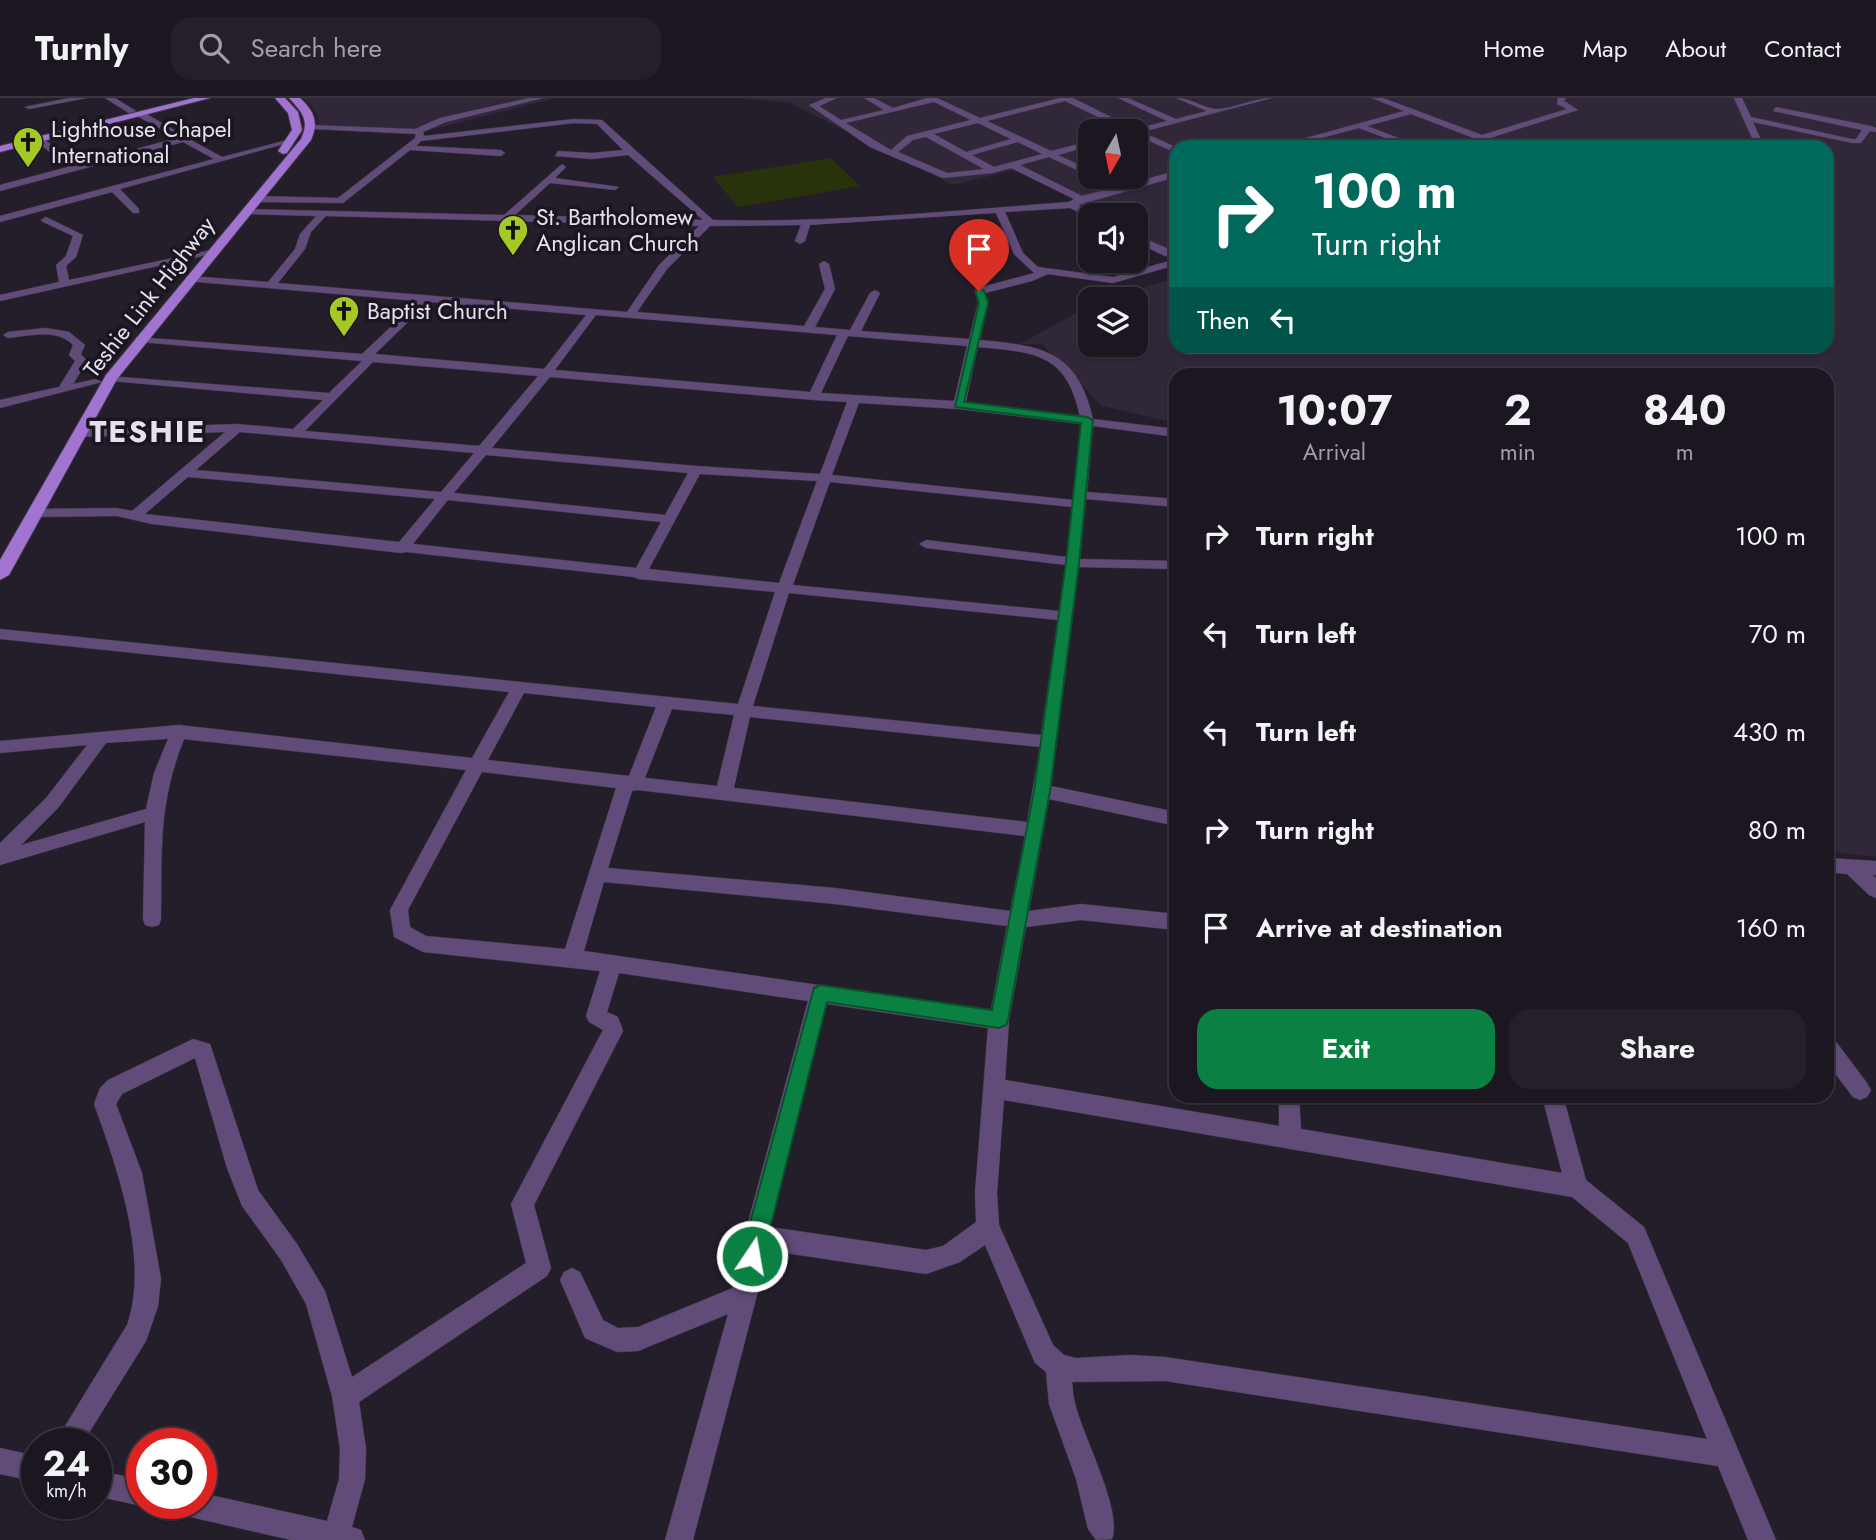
<!DOCTYPE html>
<style>
body{margin:0;font-family:Jost,sans-serif;background:#241f29;color:#f1f3f6;height:100vh;display:flex;flex-direction:column;font-size:26px;white-space:nowrap}
*{box-sizing:border-box;margin:0}
p{font-size:23px;color:#a09fa5}
.icon{flex:none;width:38px;height:38px;fill:none;stroke:currentColor;stroke-width:2;stroke-linecap:round;stroke-linejoin:round}
.map{position:relative;flex:1;overflow:hidden}
.side{position:absolute;left:1169px;top:270px;width:665px;height:735px;display:flex;flex-direction:column;background:#1b1620;border-radius:21px;box-shadow:0 2px 5px #0004,0 0 0 2px #39353e}
.side>*{flex:none}
.guide{position:absolute;left:1169px;top:42px;width:665px;height:214px;border-radius:21px;box-shadow:0 2px 5px #0004,0 0 0 2px #39353e;background:#00695c;color:#fff;overflow:hidden}
.needle{width:46px;rotate:189deg}
.controls{position:absolute;left:1078px;top:21px;display:grid;gap:14px}
.controls a{display:grid;place-items:center;width:70px;height:70px;border-radius:14px;background:#1b1620;box-shadow:0 2px 5px #0004,0 0 0 2px #39353e;font-size:35px}
.speed{position:absolute;left:21px;top:1330px;display:flex;gap:14px;font-size:35px;font-weight:700;text-align:center}
.speed>*{display:grid;place-content:center;width:91px;height:91px;border-radius:50%;background:#1b1620;box-shadow:0 2px 5px #0004,0 0 0 2px #39353e;line-height:1}
.speed small{font-size:18px;font-weight:400}
.speed .limit{border:10px solid #d22;background:#fff;color:#111}
.pin{position:absolute;display:grid;place-items:center;width:60px;height:60px;color:#fff;margin:-72px -30px;border-radius:50% 50% 50% 0;rotate:-45deg;box-shadow:0 0 7px #0007}
.pin .icon{rotate:45deg}
.me{position:absolute;width:77px;margin:-38px;rotate:12deg;stroke-linejoin:round;filter:drop-shadow(0 0 5px #0008)}
.turn{display:flex;align-items:center;gap:24px;height:147px;padding:0 28px;font-size:32px}
.turn .icon{width:91px;height:91px;stroke-width:2.5}
.turn b{display:block;font-size:49px;line-height:60px}
.then{display:flex;align-items:center;height:66px;padding:0 28px;background:#0003;gap:14px;font-size:26px}
.eta{display:flex;justify-content:space-evenly;align-items:center;height:119px;text-align:center}
.eta b{font-size:42px;font-weight:700;line-height:49px}
.primary-button{display:flex;gap:14px;margin-top:auto;padding:14px 28px}
.primary-button a{flex:1;height:80px;border-radius:21px;background:#0b8043;color:#fff;font-size:28px;font-weight:700;line-height:80px;text-align:center}
.primary-button a+a{background:#241f29;color:#f1f3f6}
ul{padding:0;list-style:none}
li{display:flex;align-items:center;gap:21px;height:98px;padding:0 28px}
li div{flex:1}
li b{display:block;font-size:26px}
li em{font-style:normal}
header{display:flex;align-items:center;gap:42px;box-sizing:border-box;height:98px;padding:0 35px;background:#1b1620;border-bottom:2px solid #39353e}
header strong{font-size:33px}
nav{display:flex;gap:38px;margin-inline-start:auto;font-size:24px}
.search{width:490px;height:63px;background:#241f29;display:flex;align-items:center;gap:18px;box-sizing:border-box;padding:0 24px;border-radius:21px;color:#a09fa5;font-size:26px}
.map>svg:first-child{display:block}
</style>
<header>
<strong>Turnly</strong>
<div class="search"><svg class="icon" aria-label="search" viewBox="0 0 24 24"><circle cx="10" cy="10" r="6"/><path d="M15 15l6 6"/></svg>Search here</div>
<nav><a>Home</a><a>Map</a><a>About</a><a>Contact</a></nav>
</header>
<div class="map">
<svg width="1876" height="1442" viewBox="0 0 1876 1442">
<rect width="100%" height="100%" fill="#241e2b"/>
<g fill="#302739" fill-rule="evenodd">
<path d="M303 0H556L430 32 319 27 317 15Z"/>
<path d="M738 0H1876V759L1827 753V276H1176V325L1102 308 1042 246H1020L1090 207V247H1136V201H1102L1176 180V248H1827V49H1176V156L1136 136V117H1098L1066 95 1014 72 953 87 790 5ZM1090 33H1136V79H1090Z"/>
</g>
<path fill="#29330b" d="M831 60 860 88 738 109 713 79Z"/>
<g fill="none" stroke-linecap="round" stroke-linejoin="round">
<g stroke="#3f3946" stroke-width="1">
<g id="minor">
<path d="M69 0H87L29 11 25 9Z"/>
<path d="M105 0H115L136 13 129 15Z"/>
<path d="M529 0H543L446 24 423 34 424 38 574 21 602 22 713 122C832 125 950 113 1069 104L1074 101 1011 70 993 75 943 80 870 49 809 7 826 0H837L819 8 841 22 884 12 864 0H874L893 10 927 0H937L980 20 1060 0H1073L1135 31 1167 23 1118 0H1128L1176 21 1207 13 1176 0C1191 0 1201 9 1215 11 1231 12 1253 0 1272 0L1142 34 1176 49V55L1136 37V33H1127L1065 3 987 23 1051 53 1090 43V48L1058 57 1090 72V78L1049 59 1020 67 1082 98 1176 73V79L1078 107 1094 115 1095 117H1090V120L1070 110 1005 114 1023 155 1038 169 1113 179 1176 161V167L1113 185 1048 176 1032 183 985 195 988 205 980 242C1043 248 1077 252 1093 321L1176 331V339L1093 328 1087 394 1176 401V409L1086 401 1080 461 1176 463V471L1079 469 1051 688 1176 714V728L1049 701 1029 813 1081 806 1176 816V832L1081 822 1026 829 1009 922 1005 982 1279 1028V998H1299L1301 1031 1562 1075 1542 998H1563L1586 1082 1644 1129 1776 1442H1748L1718 1368 1165 1283 1072 1284C1073 1291 1073 1298 1075 1305 1082 1337 1123 1412 1112 1441L1096 1442 1088 1431 1076 1381 1049 1306 1046 1274 1035 1265 985 1147 960 1164 926 1176 765 1152 757 1197 693 1442H665L728 1216 638 1253 617 1254 585 1240 560 1182 564 1174 572 1170 580 1174 603 1222 618 1230 638 1229 735 1189 744 1139 808 903 619 875 607 914 618 919 623 933 534 1107 551 1170 547 1178 359 1304 366 1351 365 1381 352 1429 361 1432 365 1442H291L186 1418 177 1414 173 1405H201V1395L327 1423 339 1381 340 1351 332 1298 306 1206 281 1162 242 1108 227 1070 195 960 122 996 116 1006 142 1075 161 1181 158 1208 146 1243 82 1346H54L127 1227C150 1162 117 1069 94 1006L100 990 108 982 193 941 210 946 258 1092 297 1146 325 1193 352 1279 526 1165 511 1106 603 932 589 924 586 918 600 873 423 854 394 839 390 812 466 672 184 641C158 706 162 753 161 821L159 827 152 829 145 827 143 821 145 724 0 767V745L46 700 87 647 0 655V643L179 627 472 660 509 594 0 541V531L738 606 775 494 639 481 633 479 406 454 401 455 152 426 117 418 34 419 27 415 34 411 117 410 132 413 225 334 79 339 73 335 75 332 237 326 293 331 323 302 111 283 107 282V278L329 295 362 263 140 244 136 243V239L362 256 418 203 186 183V179L190 178 268 184 295 151 300 136 316 118 248 116 243 113 245 111 504 117 562 66 566 69 555 80 619 89 615 92 550 85 515 117 703 122 628 57 592 61 555 58 558 53 592 55 623 52 597 26 574 25 421 43 416 48 501 52 505 55 501 58 410 52 343 105 259 104 254 101 259 98 338 100 415 40 416 36 313 31 310 27 415 31 440 20ZM934 4 971 22 907 38 891 52 846 25ZM978 25 1011 41 966 54 934 36ZM926 39 984 71 947 75 898 54 913 42ZM1018 44 1042 56 994 69 972 57ZM996 115 1014 156 1034 175 975 191 978 205 969 241 861 233 880 195 875 192 870 195 850 232 815 229 835 191 829 166 824 163 819 166 825 191 804 228 637 214 667 171 710 128 801 127 795 143 800 146 805 143 810 127ZM326 118 699 128 659 167 627 214 278 185 305 151 311 134ZM429 204 586 217 544 271 375 256ZM596 217 837 237 810 294 555 272ZM848 238 967 248 954 303 821 295ZM978 249C1036 254 1067 256 1080 319L966 304ZM373 264 538 278 479 348 305 333ZM550 279 814 302 847 304 820 376 696 368 492 350ZM859 305 959 311 1081 326 1073 402 832 377ZM240 334 474 355 441 394 196 372ZM486 357 688 375 665 417 454 395ZM700 376 817 383 779 485 649 471ZM188 379 435 401 399 444 145 416ZM830 384 1072 409 1067 459 926 442 919 446 926 450 1066 467 1059 513 793 487ZM448 402 661 424 636 470 413 446ZM789 495 1058 522 1041 637 753 608ZM524 595 656 609 629 678 488 662ZM672 611 734 617 717 688 645 680ZM750 619 1040 649 1027 724 734 690ZM168 641 154 675 146 711 21 747 58 710 106 645ZM482 674 616 690 565 851 426 838 410 829 408 812ZM638 692 1025 738 1010 813 835 790 608 770 632 693ZM604 784 835 806 1007 828 991 912 584 853ZM827 906 988 930 975 1095 976 1124 943 1148 926 1152 770 1129ZM1004 1002 1572 1099 1628 1145 1707 1341 1165 1259 1130 1257 1076 1260 1064 1257 1053 1247 999 1127 997 1095Z"/>
<path d="M1372 0H1383L1482 37 1567 11 1557 6 1558 0H1566L1564 3 1578 12 1490 40 1509 49H1497L1411 16 1367 28 1422 49H1410L1359 30 1287 49H1273L1404 13Z"/>
<path d="M1734 0H1742L1751 19 1852 41H1856L1862 32 1773 13 1776 9 1871 28 1876 30V34L1870 33 1861 45H1852L1753 24 1764 49H1756Z"/>
<path d="M137 14H143L185 38 232 27V31L191 42 222 59 291 41 295 43 120 91 139 111V115H133L112 94 0 124V118L214 61 183 44 0 93V87L68 69 36 43V39H42L76 67 177 40 137 18Z"/>
<path d="M46 119 83 137 76 159 66 168 69 182 211 152 216 155 0 203V197L59 184 56 167 66 158 73 138 43 124 41 122Z"/>
<path d="M1136 137 1176 154V160L1165 158 1136 144Z"/>
<path d="M46 230 69 234 85 247 81 256 87 263 73 286 96 281 102 284 0 310V302L59 289 75 263 69 257 73 247C57 230 29 238 8 240L3 237 8 234Z"/>
<path d="M1827 760 1876 763V777H1872L1876 780V800L1869 797 1847 776 1827 774Z"/>
<path d="M1827 939 1834 941 1867 985 1871 992 1867 999 1860 1002 1853 999 1827 965Z"/>
<path d="M0 1350 37 1358V1384L0 1376Z"/>
<path d="M96 1372 142 1382V1405H149L142 1408 96 1398Z"/>
</g>
</g>
<g stroke="#3f3946" stroke-width="2">
<g id="major">
<path d="M194 0H210L0 54V48Z"/>
<path d="M275 0H285L298 14 302 32 287 55 283 56 278 53 292 32 288 15Z"/>
<path d="M289 0H300C314 13 319 24 311 42L117 281 9 477 0 482V462L106 277 301 41C310 22 302 14 289 0Z"/>
</g>
</g>
<use href="#minor" fill="#614c79" fill-rule="evenodd"/>
<use href="#major" fill="#a274d2" fill-rule="evenodd"/>
</g>
<path fill="#0b8043" stroke="#07532c" stroke-width="2" d="M979 190 984 193 988 205 964 304 1087 319 1093 322 1079 465 1050 693 1008 922 1006 927 999 930 827 904 763 1158 760 1166 752 1169 745 1166 741 1158 814 890 820 887 992 912 1034 693 1066 465 1081 325 955 309 979 205 975 193Z"/>
<defs>
<g id="church-pin" transform="scale(1.575)"><path d="M0 17L-7.5 6A9.5 9.5 0 1 1 7.5 6Z" fill="#a4c825" stroke="#1b1521"/><path d="M-1.2-6h2.4v3.5h3.3v2.4h-3.3V6h-2.4V-.1h-3.3v-2.4h3.3Z" fill="#111"/></g>
</defs>
<g fill-rule="evenodd">
<use href="#church-pin" x="28" y="44"/>
<use href="#church-pin" x="513" y="132"/>
<use href="#church-pin" x="344" y="213"/>
</g>
<g text-anchor="middle" dominant-baseline="central" stroke-width="7" stroke-linejoin="round" paint-order="stroke">
<g font-size="23" fill="#e6e2eb" stroke="#1b1521" text-anchor="start">
<text x="51" y="31">Lighthouse Chapel<tspan x="51" dy="26">International</tspan></text>
<text x="536" y="119">St. Bartholomew<tspan x="536" dy="26">Anglican Church</tspan></text>
<text x="367" y="213">Baptist Church</text>
</g>
<g font-size="23" fill="#e6e2eb" stroke="#1b1521">
<text transform="translate(149 199) rotate(-52)">Teshie Link Highway</text>
</g>
<g font-size="30" font-weight="bold" letter-spacing="2" fill="#e6e2eb" stroke="#1b1521">
<text x="148" y="333">TESHIE</text>
</g>
</g>
</svg>
<div class="controls">
<a><svg class="needle" viewBox="-14 -14 28 28"><path d="M0-13l5 13h-10z" fill="#e53935"/><path d="M0 13l5-13h-10z" fill="#a09fa5"/></svg></a>
<a><svg class="icon" aria-label="sound" viewBox="0 0 24 24"><path d="M4 9h4l5-4v14l-5-4H4zM17 9q2 3 0 6"/></svg></a>
<a><svg class="icon" aria-label="layers" viewBox="0 0 24 24"><path d="M12 4l9 5-9 5-9-5zM3 14l9 5 9-5"/></svg></a>
</div>
<div class="speed"><div>24<small>km/h</small></div><div class="limit">30</div></div>
<div class="pin" style="left:979px;top:193px;background:#d93025"><svg class="icon" aria-label="arrive" viewBox="0 0 24 24"><path d="M6 21V4h12l-3 4 3 4H6"/></svg></div>
<svg class="me" style="left:752px;top:1158px" viewBox="-20 -20 40 40"><circle r="17" fill="#0b8043" stroke="#fff" stroke-width="3"/><path d="M0-11L8 9 0 5-8 9z" fill="#fff"/></svg>
<div class="guide">
<div class="turn"><svg class="icon" aria-label="right" viewBox="0 0 24 24"><path d="M7 20v-9h11M14 6l5 5-5 5"/></svg><div><b>100 m</b>Turn right</div></div>
<div class="then">Then<svg class="icon" aria-label="left" viewBox="0 0 24 24"><path d="M17 20v-9H6M10 6l-5 5 5 5"/></svg></div>
</div>
<section class="side">
<div class="eta">
<div><b>10:07</b><p>Arrival</p></div>
<div><b>2</b><p>min</p></div>
<div><b>840</b><p>m</p></div>
</div>
<ul>
<li><svg class="icon" aria-label="right" viewBox="0 0 24 24"><path d="M7 20v-9h11M14 6l5 5-5 5"/></svg><div><b>Turn right</b></div><em>100 m</em></li>
<li><svg class="icon" aria-label="left" viewBox="0 0 24 24"><path d="M17 20v-9H6M10 6l-5 5 5 5"/></svg><div><b>Turn left</b></div><em>70 m</em></li>
<li><svg class="icon" aria-label="left" viewBox="0 0 24 24"><path d="M17 20v-9H6M10 6l-5 5 5 5"/></svg><div><b>Turn left</b></div><em>430 m</em></li>
<li><svg class="icon" aria-label="right" viewBox="0 0 24 24"><path d="M7 20v-9h11M14 6l5 5-5 5"/></svg><div><b>Turn right</b></div><em>80 m</em></li>
<li><svg class="icon" aria-label="arrive" viewBox="0 0 24 24"><path d="M6 21V4h12l-3 4 3 4H6"/></svg><div><b>Arrive at destination</b></div><em>160 m</em></li>
</ul>
<div class="primary-button"><a>Exit</a><a>Share</a></div>
</section>
</div>
